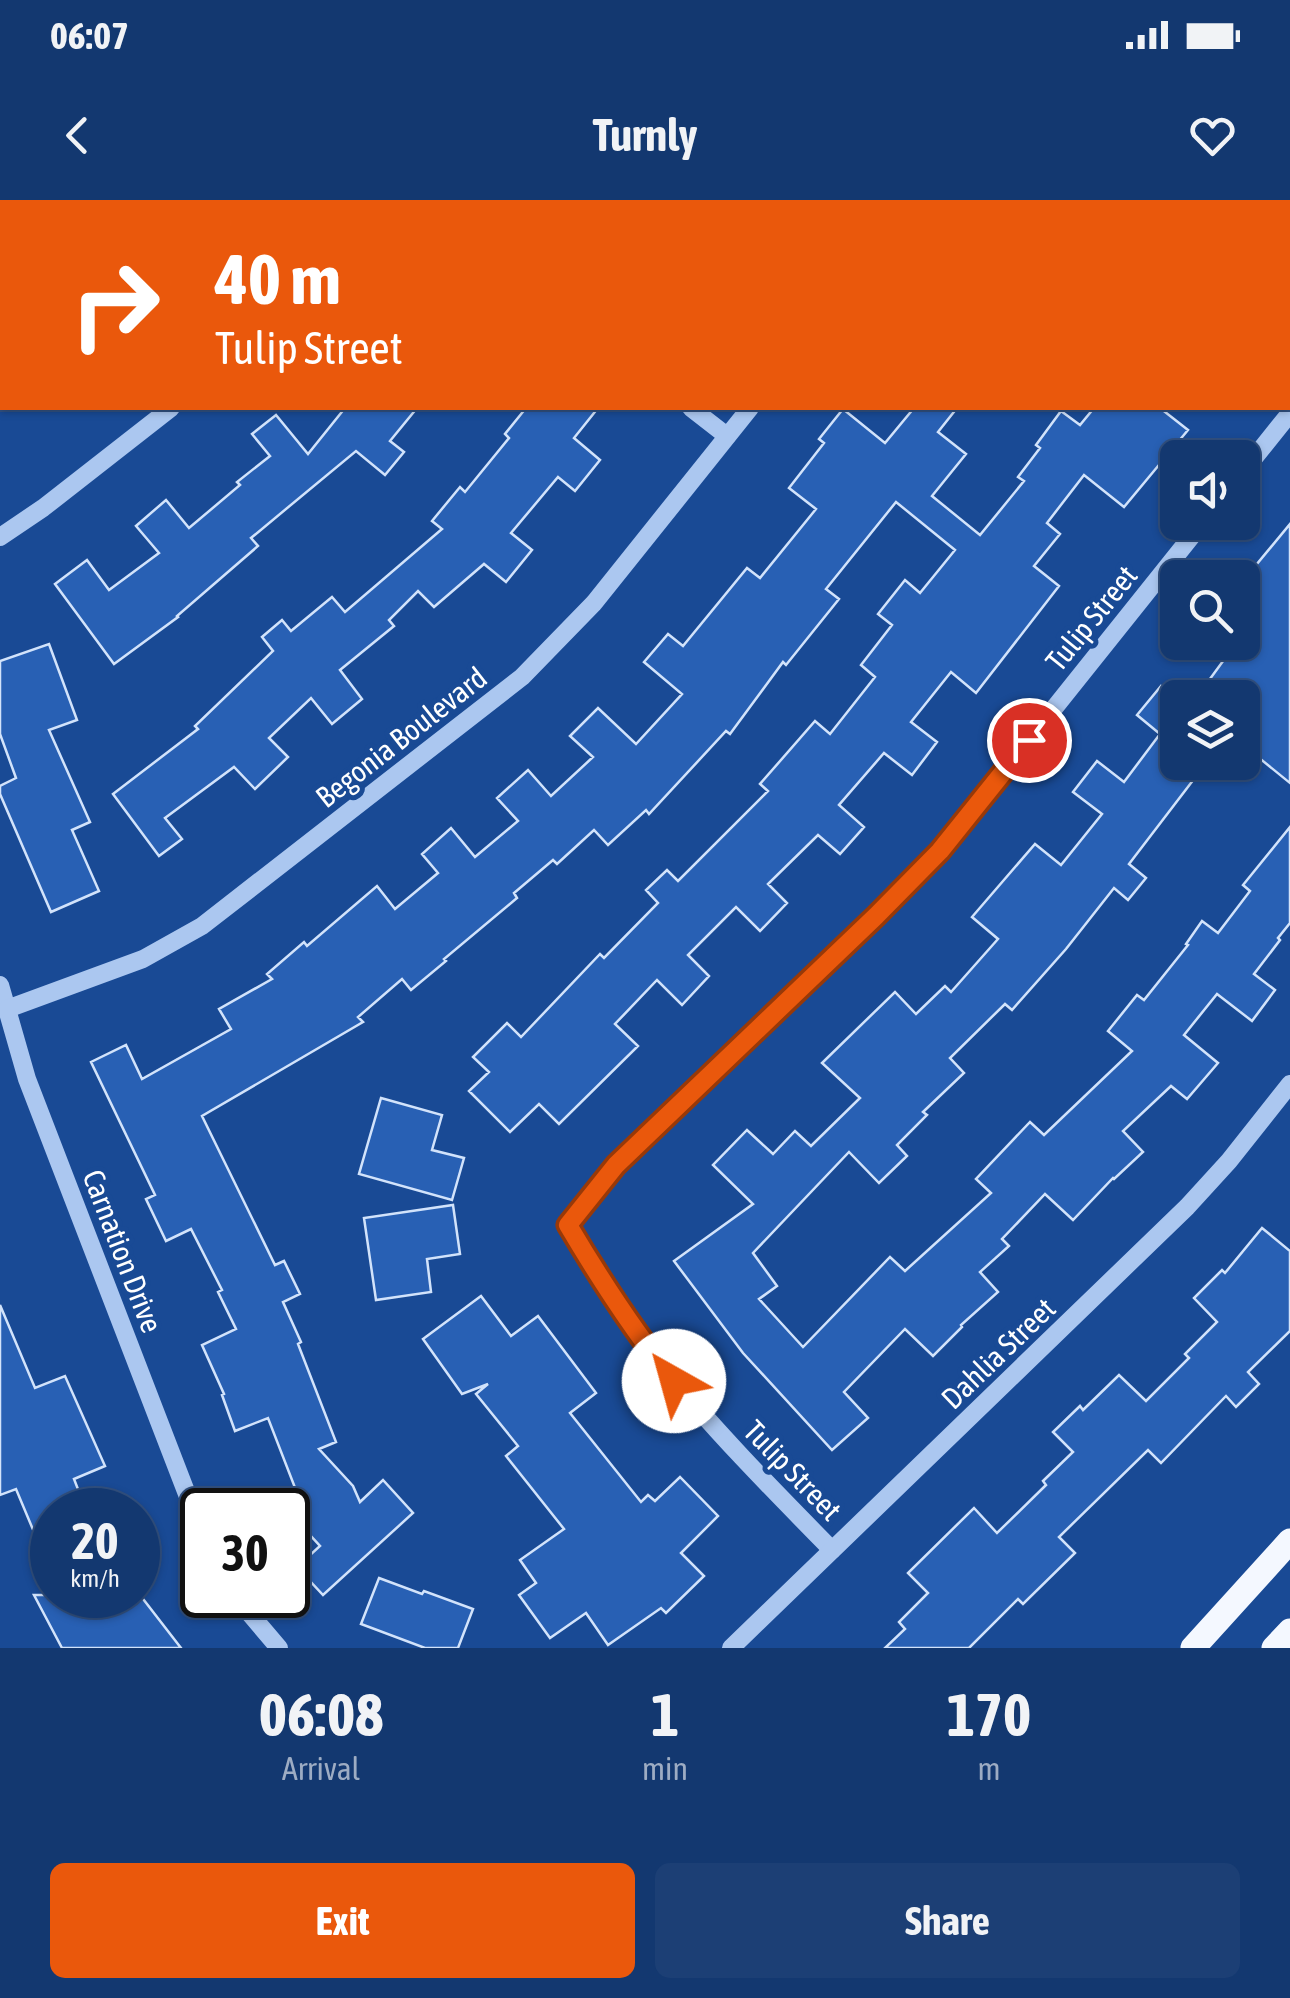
<!DOCTYPE html>
<style>
body{margin:0;font-family:"Asap Condensed",sans-serif;background:#1c3f75;color:#f1f3f6;height:100vh;display:flex;flex-direction:column;font-size:38px;white-space:nowrap}
*{box-sizing:border-box;margin:0}
p{font-size:32px;color:#9dacc3}
.icon{flex:none;width:55px;height:55px;fill:none;stroke:currentColor;stroke-width:2;stroke-linecap:round;stroke-linejoin:round}
.map{position:relative;height:1448px;overflow:hidden}
.drawer{display:flex;flex-direction:column;background:#133870;flex:1}
.drawer>*{flex:none}
.guide{position:absolute;left:0px;top:0px;width:1290px;height:210px;box-shadow:0 2px 8px #0004,0 0 0 2px #325283;background:#ea580c;color:#fff;overflow:hidden}
.controls{position:absolute;left:1160px;top:240px;display:grid;gap:20px}
.controls a{display:grid;place-items:center;width:100px;height:100px;border-radius:15px;background:#133870;box-shadow:0 2px 8px #0004,0 0 0 2px #325283;font-size:50px}
.speed{position:absolute;left:30px;top:1288px;display:flex;gap:20px;font-size:50px;font-weight:700;text-align:center}
.speed>*{display:grid;place-content:center;width:130px;height:130px;border-radius:50%;background:#133870;box-shadow:0 2px 8px #0004,0 0 0 2px #325283;line-height:1}
.speed small{font-size:25px;font-weight:400}
.speed .limit{border:5px solid #111;border-radius:15px;background:#fff;color:#111}
.pin{position:absolute;display:grid;place-items:center;width:85px;height:85px;color:#fff;margin:-42px;border:5px solid #fff;border-radius:50%;box-shadow:0 2px 10px #0007}
.me{position:absolute;width:110px;margin:-55px;rotate:322deg;stroke-linejoin:round;filter:drop-shadow(0 0 8px #0008)}
.turn{display:flex;align-items:center;gap:35px;height:210px;padding:0 50px;font-size:45px}
.turn .icon{width:130px;height:130px;stroke-width:2.5}
.turn b{display:block;font-size:70px;line-height:85px}
.eta{display:flex;justify-content:space-evenly;align-items:center;height:170px;text-align:center}
.eta b{font-size:60px;font-weight:700;line-height:70px}
.button{display:flex;gap:20px;margin-top:auto;padding:20px 50px}
.button a{flex:1;height:115px;border-radius:15px;background:#ea580c;color:#fff;font-size:40px;font-weight:700;line-height:115px;text-align:center}
.button a+a{background:#1c3f75;color:#f1f3f6}
.status{display:flex;justify-content:space-between;align-items:center;height:70px;padding:0 50px;background:#133870;direction:ltr}
.status svg{height:28px;fill:currentColor}
header{display:flex;justify-content:space-between;align-items:center;height:130px;padding:0 50px;background:#133870;font-size:45px;font-weight:700}
.map>svg:first-child{display:block}
</style>
<div class="status"><b>06:07</b><svg viewBox="0 0 49 12"><path d="M0 12V9h3v3zM5 12V6h3v6zM10 12V3h3v9zM15 12V0h3v12zM26 1h20v11H26zM47 4h2v5h-2z"/></svg></div>
<header><svg class="icon" aria-label="back" viewBox="0 0 24 24"><path d="M15 5l-7 7 7 7"/></svg>Turnly<svg class="icon" aria-label="heart" viewBox="0 0 24 24"><path d="M12 20l-8-8c-3-5 5-10 8-4 3-6 11-1 8 4z"/></svg></header>
<div class="map">
<svg width="1290" height="1448" viewBox="0 0 1290 1448">
<rect width="100%" height="100%" fill="#194a95"/>
<g fill="#2860b4" stroke="#d2e3fb" stroke-width="2.5">
<path d="M345 208H417L390 241 404 252 385 275 356 251 251 338 258 346 177 416 178 417 114 464 55 384 87 360 109 390 159 353 136 326 166 300 189 328 240 285 237 282 270 256 252 234 276 215 308 254Z"/>
<path d="M526 208H598L574 238 600 260 575 291 558 277 511 333 532 350 506 382 484 364 434 407 418 391 389 420 394 426 340 470 362 499 332 524 311 498 269 538 288 557 255 589 234 567 165 618 182 639 159 656 113 594 198 529 195 526 273 451 262 437 282 420 291 431 332 397 345 412 442 329 432 321 460 287 465 292 509 238 505 234Z"/>
<path d="M914 208H957L938 232 966 254 932 296 980 335 1024 281 1018 277 1040 248 1036 245 1061 211 1080 225 1094 208H1160L1188 230 1124 307 1084 275 1047 323 1060 334 1034 366 1059 386 976 493 951 472 911 522 937 542 912 575 884 553 839 605 864 627 840 654 818 635 768 684 787 703 760 731 736 707 688 755 709 776 682 805 657 780 615 824 638 846 559 924 539 904 510 932 469 891 489 872 473 857 507 823 521 837 600 754 604 758 658 703 646 690 667 670 678 681 768 591 760 584 815 521 830 534 875 477 861 465 892 425 878 414 905 380 920 393 955 350 896 302 826 389 839 399 786 465 783 462 730 534 726 531 649 614 646 610 608 645 594 630 557 664 553 660 514 693 517 698 444 759 446 761 411 790 402 779 358 817 363 822 202 916 275 1065 284 1061 300 1094 283 1102 301 1142 298 1144 336 1242 319 1249 353 1286 360 1302 383 1280 413 1313 323 1395 297 1367 320 1346 287 1310 299 1298 268 1218 235 1231 222 1195 224 1194 202 1145 236 1129 218 1092 222 1090 191 1029 166 1041 146 999 155 995 91 862 126 845 142 879 231 829 219 809 272 779 267 774 304 742 307 746 377 686 395 709 438 673 422 654 451 628 475 657 518 621 497 598 528 570 551 596 593 557 570 536 598 508 636 544 682 494 644 462 668 434 683 446 747 368 760 378 816 309 789 288 824 243 819 239 843 209 885 243Z"/>
<path d="M1290 324V583L1242 544V498H1196L1237 442H1242V436L1255 421 1242 410V382Z"/>
<path d="M49 444 77 520 49 530 90 622 72 630 99 691 51 712 0 594V586L16 578 0 534V461Z"/>
<path d="M1161 486 1178 499V562H1207L1129 664 1146 678 1128 700 1114 688 1066 749 1012 810 1005 804 950 858 964 873 923 912 927 915 897 945 907 956 879 983 849 952 753 1053 777 1086 759 1099 803 1147 890 1057 905 1071 991 993 976 979 1030 922 1044 935 1132 851 1108 831 1137 795 1144 800 1188 745 1186 744 1202 721 1218 733 1250 691 1243 685 1290 627V723L1278 738 1280 740 1254 774 1275 790 1252 821 1217 794 1184 835 1218 863 1187 899 1171 886 1123 931 1143 952 1114 979 1113 978 1073 1020 1045 994 1002 1039 1009 1046 980 1072 998 1092 961 1125 962 1127 933 1156 905 1129 844 1192 868 1218 832 1250 743 1153 674 1061 753 1004 713 965 747 930 773 954 795 931 811 946 860 898 822 863 895 792 916 814 945 786 951 792 998 739 972 717 1035 644 1061 665 1102 614 1073 592 1097 561 1124 582 1160 534 1137 515Z"/>
<path d="M381 898 442 915 432 950 464 958 452 1000 359 974Z"/>
<path d="M453 1005 460 1054 427 1059 431 1092 376 1100 364 1018Z"/>
<path d="M1262 1028 1290 1051V1131L1248 1172 1259 1184 1236 1207 1226 1196 1161 1263 1148 1250 1059 1337 1075 1353 1023 1404 1018 1399 969 1448H885L905 1429 899 1422 928 1393 908 1373 974 1308 997 1333 1046 1285 1043 1281 1073 1252 1053 1232 1080 1206 1083 1210 1119 1175 1146 1201 1189 1158 1185 1154 1217 1122 1194 1098 1222 1070 1225 1073Z"/>
<path d="M481 1096 511 1136 538 1116 596 1193 570 1213 641 1302 648 1295 655 1301 680 1277 718 1316 681 1353 704 1376 666 1413 661 1408 608 1445 586 1413 550 1438 519 1395 536 1383 520 1360 564 1329 506 1256 518 1246 476 1194 488 1184 462 1194 423 1139Z"/>
<path d="M0 1105 35 1188 65 1176 105 1266 74 1279 86 1310H52V1375L16 1289 0 1295Z"/>
<path d="M379 1378 422 1394 424 1391 473 1409 458 1448H425L361 1424Z"/>
<path d="M34 1395H140L181 1448H62Z"/>
</g>
<g fill="none" stroke-linecap="round" stroke-linejoin="round">
<g stroke="#abc7f0" stroke-width="18">
<path d="M430 0 433 2"/>
<path d="M379 2 381 0"/>
<path d="M912 2 914 0"/>
<path d="M691 208 727 236"/>
<path d="M1242 273 1290 213"/>
<path d="M0 337 43 308 171 208"/>
<path d="M0 785 27 879 202 1333"/>
<path d="M7 809 143 759 202 726 522 477 594 403 750 208"/>
<path d="M832 1350C771 1288 710 1226 656 1159 623 1117 595 1071 568 1025L616 965 876 716 940 651 1203 322"/>
<path d="M234 1395 279 1448"/>
<path d="M731 1448 1187 1007 1229 961 1290 884"/>
</g>
<g stroke="#f4f8ff" stroke-width="25">
<path d="M1193 1448 1290 1341"/>
<path d="M1274 1448 1290 1431"/>
</g>
</g>
<g fill="none" stroke-linecap="round" stroke-linejoin="round">
<g stroke="#983908" stroke-width="25">
<path id="route" d="M674 1181C634 1132 600 1079 568 1025L616 965 876 716 940 651 1029 540"/>
</g>
<use href="#route" stroke="#ea580c" stroke-width="18"/>
</g>
<g text-anchor="middle" dominant-baseline="central" stroke-width="10" stroke-linejoin="round" paint-order="stroke">
<g font-size="30" fill="#fff" stroke="#194a95">
<text transform="translate(1091 418) rotate(-51)">Tulip Street</text>
<text transform="translate(401 537) rotate(-38)">Begonia Boulevard</text>
<text transform="translate(123 1051) rotate(69)">Carnation Drive</text>
<text transform="translate(998 1153) rotate(-44)">Dahlia Street</text>
<text transform="translate(793 1270) rotate(46)">Tulip Street</text>
</g>
</g>
</svg>
<div class="controls">
<a><svg class="icon" aria-label="sound" viewBox="0 0 24 24"><path d="M4 9h4l5-4v14l-5-4H4zM17 9q2 3 0 6"/></svg></a>
<a><svg class="icon" aria-label="search" viewBox="0 0 24 24"><circle cx="10" cy="10" r="6"/><path d="M15 15l6 6"/></svg></a>
<a><svg class="icon" aria-label="layers" viewBox="0 0 24 24"><path d="M12 4l9 5-9 5-9-5zM3 14l9 5 9-5"/></svg></a>
</div>
<div class="speed"><div>20<small>km/h</small></div><div class="limit">30</div></div>
<div class="pin" style="left:1029px;top:540px;background:#d93025"><svg class="icon" aria-label="arrive" viewBox="0 0 24 24"><path d="M6 21V4h12l-3 4 3 4H6"/></svg></div>
<svg class="me" style="left:674px;top:1181px" viewBox="-20 -20 40 40"><circle r="19" fill="#fff"/><path d="M0-13L10 11 0 6-10 11z" fill="#ea580c"/></svg>
<div class="guide">
<div class="turn"><svg class="icon" aria-label="right" viewBox="0 0 24 24"><path d="M7 20v-9h11M14 6l5 5-5 5"/></svg><div><b>40 m</b>Tulip Street</div></div>
</div>
</div>
<section class="drawer">
<div class="eta">
<div><b>06:08</b><p>Arrival</p></div>
<div><b>1</b><p>min</p></div>
<div><b>170</b><p>m</p></div>
</div>
<div class="button"><a>Exit</a><a>Share</a></div>
</section>
